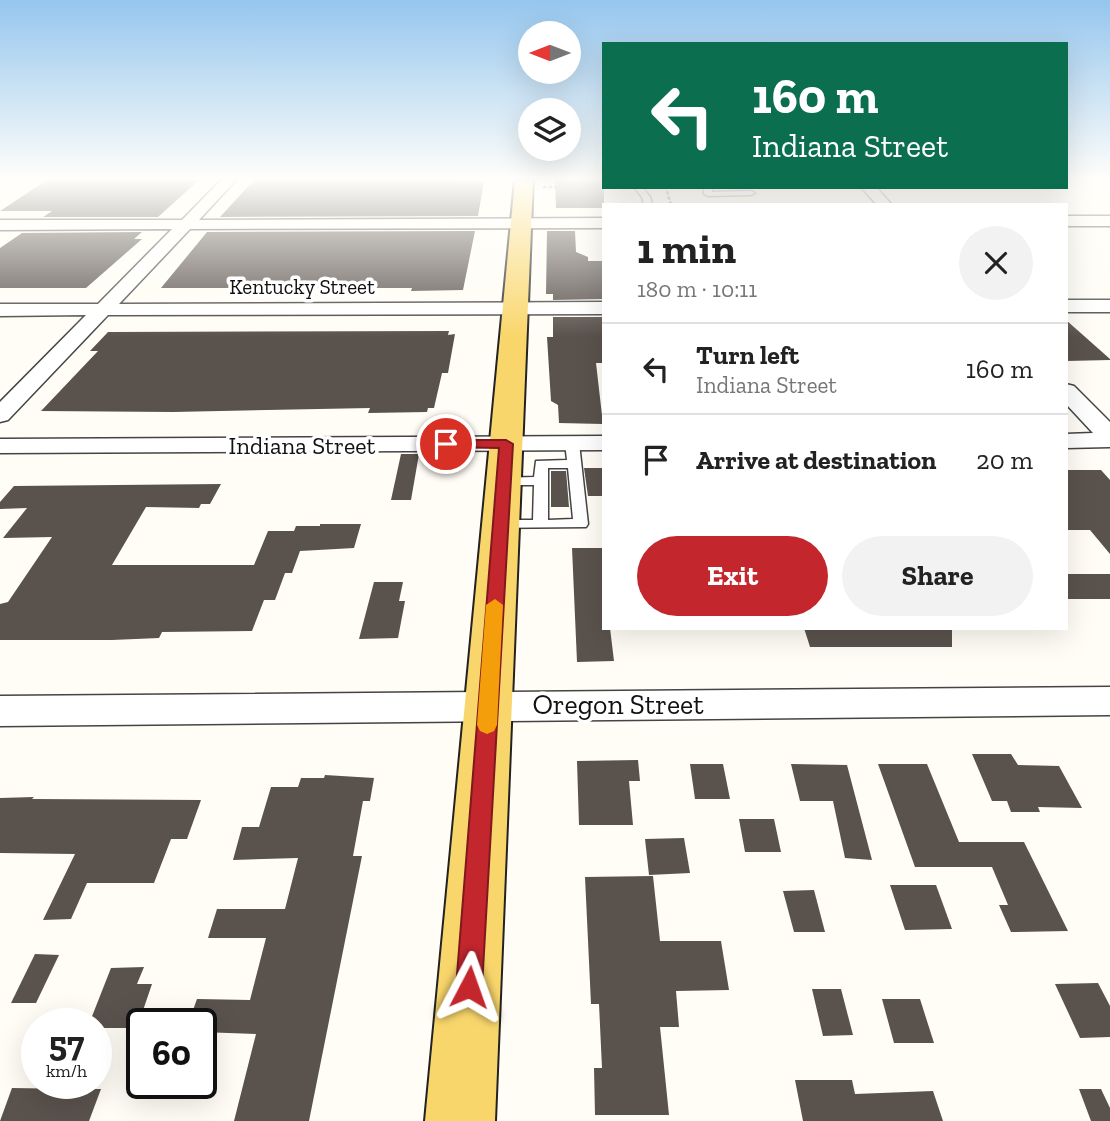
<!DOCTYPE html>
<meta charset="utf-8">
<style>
body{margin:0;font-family:"Zilla Slab",serif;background:#f2f2f2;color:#222;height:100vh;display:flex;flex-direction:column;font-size:26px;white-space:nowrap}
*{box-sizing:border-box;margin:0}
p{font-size:23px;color:#767676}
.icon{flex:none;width:38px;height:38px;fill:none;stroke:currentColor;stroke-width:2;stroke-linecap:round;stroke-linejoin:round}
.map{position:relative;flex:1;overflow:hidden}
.side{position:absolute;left:602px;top:203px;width:466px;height:427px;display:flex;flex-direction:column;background:#fff;border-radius:0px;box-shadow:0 7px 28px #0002}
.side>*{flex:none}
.banner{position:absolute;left:602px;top:42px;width:466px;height:147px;border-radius:0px;box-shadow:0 7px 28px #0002;background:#0b6e4f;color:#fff;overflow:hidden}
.needle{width:46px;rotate:270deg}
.controls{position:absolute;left:518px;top:21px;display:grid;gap:14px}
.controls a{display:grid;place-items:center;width:63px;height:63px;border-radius:50%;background:#fff;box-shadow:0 7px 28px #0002;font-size:35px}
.speed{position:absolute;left:21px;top:1008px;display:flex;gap:14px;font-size:35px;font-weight:700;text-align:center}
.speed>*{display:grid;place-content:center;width:91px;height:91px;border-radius:50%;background:#fff;box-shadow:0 7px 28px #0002;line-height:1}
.speed small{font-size:18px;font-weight:400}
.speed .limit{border:4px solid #111;border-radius:10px;background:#fff;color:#111}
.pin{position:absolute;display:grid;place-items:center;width:60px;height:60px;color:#fff;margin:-30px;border:4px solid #fff;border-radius:50%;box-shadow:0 2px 7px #0007}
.me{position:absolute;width:77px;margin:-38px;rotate:4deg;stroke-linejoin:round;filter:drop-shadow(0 0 5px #0008)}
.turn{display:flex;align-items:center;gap:24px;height:147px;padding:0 35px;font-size:32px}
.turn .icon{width:91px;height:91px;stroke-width:2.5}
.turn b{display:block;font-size:49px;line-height:60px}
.round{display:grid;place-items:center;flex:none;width:74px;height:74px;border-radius:37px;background:#f2f2f2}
.headline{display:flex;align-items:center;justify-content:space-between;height:119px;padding:0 35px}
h1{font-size:42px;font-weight:700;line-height:52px}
.action{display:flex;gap:14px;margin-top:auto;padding:14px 35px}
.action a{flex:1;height:80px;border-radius:42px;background:#c4262e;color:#fff;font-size:28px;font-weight:700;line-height:80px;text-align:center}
.action a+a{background:#f2f2f2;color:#222}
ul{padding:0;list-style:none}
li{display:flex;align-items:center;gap:21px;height:91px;padding:0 35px;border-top:2px solid #e0e0e0}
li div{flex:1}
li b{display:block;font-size:26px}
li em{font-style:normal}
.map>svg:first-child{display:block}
</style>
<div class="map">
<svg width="1110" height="1121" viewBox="0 0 1110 1121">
<rect width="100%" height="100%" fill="#fffdf5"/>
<g fill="#5a524d">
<path d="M47 180H199L158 217H43L52 211H0Z"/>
<path d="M254 180H455L484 181 478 216 220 217Z"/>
<path d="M555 180H604V208H556Z"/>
<path d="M475 231 463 290 411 291 412 288H161L207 232Z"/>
<path d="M547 231H575L576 252 588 257V261H604V299L553 300V294H546Z"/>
<path d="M142 232 134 239H142L86 288H0V248L22 233Z"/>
<path d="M553 317H604V363H596L603 424 559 423 558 405 551 401 547 337H553Z"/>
<path d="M1066 320 1110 359V360L1066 361Z"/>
<path d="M449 331 448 335 455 334 448 373H442L434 408H428L427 412 368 413 370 408 173 412 41 411 98 351H90L108 332Z"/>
<path d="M401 454H419L411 500H391Z"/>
<path d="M584 468H604V496H588Z"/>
<path d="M1066 470H1101L1110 480V554L1090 530H1066Z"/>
<path d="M551 471H566L569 507H551Z"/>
<path d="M221 484 210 504H201L199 508 146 507 112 565H254L268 531H294L296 526H320V524H361L354 548 300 551 292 573H285L275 600H264L252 631 162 632 159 638 112 640H0V604L8 602 52 537 3 538 27 508 0 509V502L14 486Z"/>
<path d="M572 548H604V628H610L614 661 577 662Z"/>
<rect x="1066" y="574" width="44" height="25"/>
<path d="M374 582H403L399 601H405L398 638 359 639Z"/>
<path d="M804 628H952V647H810Z"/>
<path d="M972 754H1011L1018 765 1059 766 1082 808 1038 807 1040 812H1011L1007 801H992Z"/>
<path d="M638 760 640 781H629L633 825H579L577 761Z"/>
<path d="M690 764H723L730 799H695Z"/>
<path d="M791 764 847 765 872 860 845 858 833 801H800Z"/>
<path d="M878 764H927L959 842H1024L1068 931 1011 932 999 905H1008L992 867H915Z"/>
<path d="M325 775 374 778 370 801H363L353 856H362L309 1121H234L256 1034 201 1032V1024H188L197 999 250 1000 266 938H208L217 909H285L298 858 233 860 242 827H259L271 787H298L301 778H324Z"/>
<path d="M34 797 32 799 201 800 187 839H171L154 883H87L71 919 43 920 75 854 0 853V798Z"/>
<path d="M739 819H774L781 852H745Z"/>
<path d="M684 838 690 873 649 875 645 839Z"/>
<path d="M653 876 660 941H721L729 990 676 991 679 1027H660L669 1115H595L594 1068H602L599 1004H591L585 877Z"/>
<path d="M890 885H936L952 929 905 930Z"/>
<path d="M814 890 825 932H794L783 891Z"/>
<path d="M35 954 59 955 36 1003H11Z"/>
<path d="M144 967 137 984H152L137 1028H96V1024H89L111 968Z"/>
<path d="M1098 983 1110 1006V1037L1080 1038 1055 984Z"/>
<path d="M812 989H841L853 1035 823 1036Z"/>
<path d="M882 999H920L934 1043H894Z"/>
<path d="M795 1080H852L855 1094 933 1091 943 1121H803Z"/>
<path d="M12 1088 77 1089H101L89 1121H0Z"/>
<path d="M1079 1089H1101L1110 1108V1121H1091Z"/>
</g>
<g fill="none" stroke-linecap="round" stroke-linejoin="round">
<g stroke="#444" stroke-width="3">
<g id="lane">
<path d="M634 187H642L650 197 652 205H644L642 197Z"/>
<path d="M704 187H712V192L751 191 755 193 751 195 708 196 704 194Z"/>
<path d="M572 439 579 443 588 524 586 527 495 528 493 525 500 520H533L534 485H503L498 484 496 481 498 478 534 477 536 461 567 460 565 443ZM548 468H568L573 519 548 520Z"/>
</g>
</g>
<g stroke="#444" stroke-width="3">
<g id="street">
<path d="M221 180H236L199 220 604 218V228L190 229 119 304 604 302V314L108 315 8 420 0 422V402L86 315 0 316V304H98L172 229 0 230V220H182Z"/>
<path d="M861 187H876L892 205H877Z"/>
<rect x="1066" y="216" width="44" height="10"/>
<rect x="1066" y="300" width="44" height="12"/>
<path d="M1066 384 1074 386 1110 422V447L1066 448V434L1093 433 1066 404Z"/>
<path d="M604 436V450L0 453V439Z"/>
<path d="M1110 687V715L0 726V696Z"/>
</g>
</g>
<g stroke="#222" stroke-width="4">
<path id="primary" d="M515 180H533L495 1121H425Z"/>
</g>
<g stroke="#333" stroke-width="2.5" stroke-dasharray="3.5 2" stroke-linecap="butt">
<path d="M543 187H557"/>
<path d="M667 191 671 205"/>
</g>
<use href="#lane" fill="#fff" fill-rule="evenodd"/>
<use href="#street" fill="#fff" fill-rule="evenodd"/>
<use href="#primary" fill="#f9d66b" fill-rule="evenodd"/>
</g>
<linearGradient id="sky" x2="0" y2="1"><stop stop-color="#95c6ee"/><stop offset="0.53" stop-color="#fffefa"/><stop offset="1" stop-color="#fffefa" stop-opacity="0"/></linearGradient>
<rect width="1110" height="337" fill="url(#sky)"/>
<path fill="#c4262e" stroke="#7f191e" stroke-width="2" d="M446 440H506L513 444 482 987 478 996 469 1000 460 996 456 987 499 448 441 447 439 444Z"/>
<path fill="#f59e0b" d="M495 599 503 605 497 725 494 731 487 734 480 731 477 725 486 605Z"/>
<g text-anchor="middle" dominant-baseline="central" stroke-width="7" stroke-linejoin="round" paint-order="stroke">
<g font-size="21" fill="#111" stroke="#fff">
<text x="302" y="286">Kentucky Street</text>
</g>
<g font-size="24" fill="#111" stroke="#fff">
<text x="302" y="445">Indiana Street</text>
</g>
<g font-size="28" fill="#111" stroke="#fff">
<text x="618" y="704">Oregon Street</text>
</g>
</g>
</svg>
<div class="controls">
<a><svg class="needle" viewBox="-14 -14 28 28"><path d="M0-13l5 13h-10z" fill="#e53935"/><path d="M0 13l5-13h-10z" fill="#767676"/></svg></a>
<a><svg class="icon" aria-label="layers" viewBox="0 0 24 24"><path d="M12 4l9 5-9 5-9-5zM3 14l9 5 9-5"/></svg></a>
</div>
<div class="speed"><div>57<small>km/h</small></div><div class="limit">60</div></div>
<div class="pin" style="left:446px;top:444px;background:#d93025"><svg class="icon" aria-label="arrive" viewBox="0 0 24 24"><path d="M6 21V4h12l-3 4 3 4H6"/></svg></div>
<svg class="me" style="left:469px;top:987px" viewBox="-20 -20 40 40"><path d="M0-17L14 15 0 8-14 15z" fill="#c4262e" stroke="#fff" stroke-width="4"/></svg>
<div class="banner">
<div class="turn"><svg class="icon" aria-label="left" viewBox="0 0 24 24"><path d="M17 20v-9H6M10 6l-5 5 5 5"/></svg><div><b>160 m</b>Indiana Street</div></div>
</div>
<section class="side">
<div class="headline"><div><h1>1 min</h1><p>180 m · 10:11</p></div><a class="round"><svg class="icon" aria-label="close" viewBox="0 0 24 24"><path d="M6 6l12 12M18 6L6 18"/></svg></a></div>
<ul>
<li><svg class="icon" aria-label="left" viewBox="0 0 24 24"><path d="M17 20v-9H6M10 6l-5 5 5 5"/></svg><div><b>Turn left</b><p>Indiana Street</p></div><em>160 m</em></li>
<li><svg class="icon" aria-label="arrive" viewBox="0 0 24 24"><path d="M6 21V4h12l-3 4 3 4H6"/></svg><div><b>Arrive at destination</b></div><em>20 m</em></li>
</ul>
<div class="action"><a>Exit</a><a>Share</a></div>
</section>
</div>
